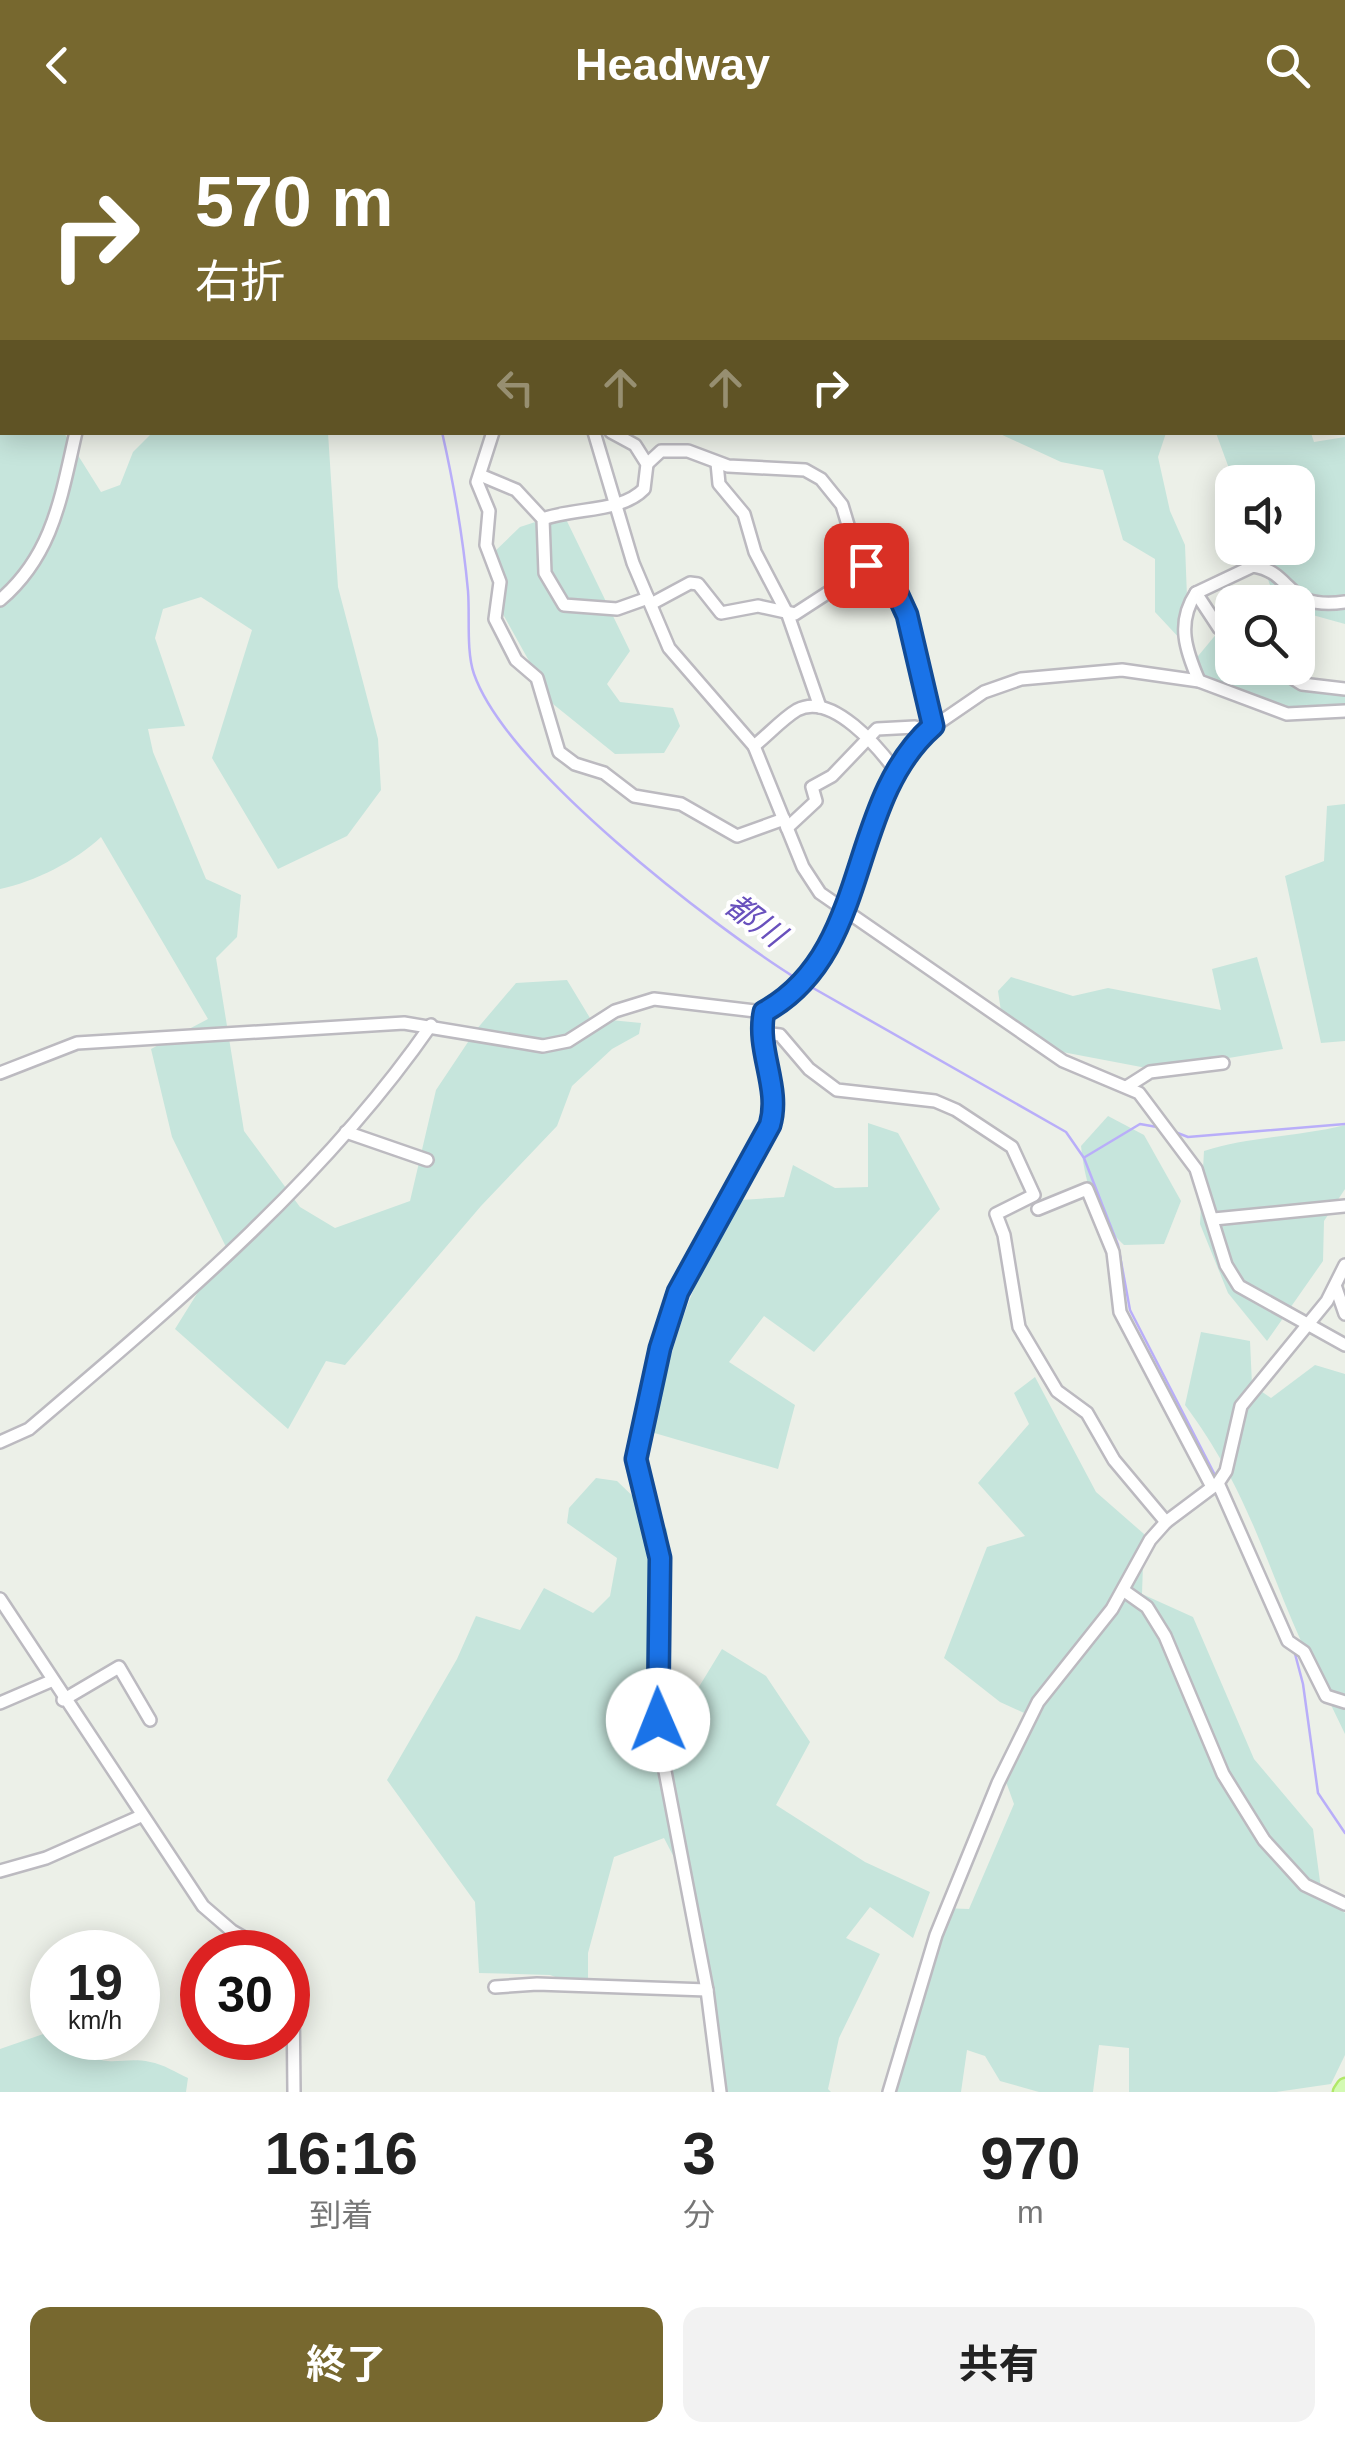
<!DOCTYPE html>
<html lang="ja">
<meta charset="utf-8">
<style>
body{margin:0;font-family:Helvetica,"Noto Sans JP",sans-serif;background:#f2f2f2;color:#222;height:100vh;display:flex;flex-direction:column;font-size:38px;white-space:nowrap}
*{box-sizing:border-box;margin:0}
p{font-size:32px;color:#767676}
.icon{flex:none;width:55px;height:55px;fill:none;stroke:currentColor;stroke-width:2;stroke-linecap:round;stroke-linejoin:round}
.map{position:relative;height:1962px;overflow:hidden}
.drawer{display:flex;flex-direction:column;background:#fff;flex:1}
.drawer>*{flex:none}
.hud{position:absolute;left:0px;top:0px;width:1345px;height:305px;box-shadow:0 5px 25px #0003;background:#77682f;color:#fff;overflow:hidden}
.buttons{position:absolute;left:1215px;top:335px;display:grid;gap:20px}
.buttons a{display:grid;place-items:center;width:100px;height:100px;border-radius:20px;background:#fff;box-shadow:0 5px 25px #0003;font-size:50px}
.speed{position:absolute;left:30px;top:1800px;display:flex;gap:20px;font-size:50px;font-weight:700;text-align:center}
.speed>*{display:grid;place-content:center;width:130px;height:130px;border-radius:50%;background:#fff;box-shadow:0 5px 25px #0003;line-height:1}
.speed small{font-size:25px;font-weight:400}
.speed .limit{border:15px solid #d22;background:#fff;color:#111}
.pin{position:absolute;display:grid;place-items:center;width:85px;height:85px;color:#fff;margin:-42px;border-radius:20px;box-shadow:0 5px 15px #0006}
.me{position:absolute;width:110px;margin:-55px;rotate:359deg;stroke-linejoin:round;filter:drop-shadow(0 0 8px #0008)}
.turn{display:flex;align-items:center;gap:35px;height:210px;padding:0 30px;font-size:45px}
.turn .icon{width:130px;height:130px;stroke-width:2.5}
.turn b{display:block;font-size:70px;line-height:85px}
.lanes{display:flex;align-items:center;height:95px;padding:0 30px;background:#0003;justify-content:center;gap:50px;direction:ltr}
.lanes .off{opacity:.35}
.eta{display:flex;justify-content:space-evenly;align-items:center;height:170px;text-align:center}
.eta b{font-size:60px;font-weight:700;line-height:70px}
.button{display:flex;gap:20px;margin-top:auto;padding:20px 30px}
.button a{flex:1;height:115px;border-radius:20px;background:#77682f;color:#fff;font-size:40px;font-weight:700;line-height:115px;text-align:center}
.button a+a{background:#f2f2f2;color:#222}
header{display:flex;justify-content:space-between;align-items:center;height:130px;padding:0 30px;background:#77682f;color:#fff;font-size:45px;font-weight:700}
.map>svg:first-child{display:block}
</style>
<header><svg class="icon" aria-label="back" viewBox="0 0 24 24"><path d="M15 5l-7 7 7 7"/></svg>Headway<svg class="icon" aria-label="search" viewBox="0 0 24 24"><circle cx="10" cy="10" r="6"/><path d="M15 15l6 6"/></svg></header>
<div class="map">
<svg width="1345" height="1962" viewBox="0 0 1345 1962">
<rect width="100%" height="100%" fill="#ecf0e8"/>
<g fill="#c6e5dc">
<path d="M0 244 2 302 64 303 101 362 120 355 133 322 152 303H328L338 457 378 609 381 660 347 706 278 739 212 628 252 500 201 467 163 479 155 508 185 596 148 599 153 622 206 749 241 765 237 807 216 828 244 1001 300 1077 335 1098 410 1071 436 960 476 900 516 853 567 850 590 888 641 893 639 904 612 919 572 956 557 996 481 1076 345 1235 326 1231 288 1299 175 1199 226 1117 172 1007 151 919 208 889 101 707C76 731 34 752 0 759Z"/>
<path d="M998 303H1166L1158 327 1170 381 1185 415 1187 467 1182 511 1155 482V429L1123 410 1103 340 1061 332Z"/>
<path d="M1216 303H1311L1314 312 1345 307V494L1298 481V472H1276L1257 418H1298V352H1234Z"/>
<path d="M563 383 630 521 607 554 620 572 673 578 680 596 664 623 615 624 553 574 499 477 491 425 520 397Z"/>
<path d="M1218 502 1232 512V538H1271L1299 556 1345 562V586C1295 583 1223 577 1194 531Z"/>
<path d="M1345 674V911L1321 913 1285 746 1324 731 1327 676Z"/>
<path d="M1257 827 1283 919 1157 940 1057 921 1002 888 998 861 1011 847 1073 866 1108 858 1221 880 1212 839Z"/>
<path d="M1108 986 1144 1005 1181 1071 1164 1114 1124 1115C1095 1089 1085 1053 1081 1016Z"/>
<path d="M868 993 898 1003 940 1079 814 1222 764 1186 729 1232 795 1275 778 1339 651 1302C674 1211 689 1150 741 1070L784 1067 793 1035 835 1058 868 1057Z"/>
<path d="M1345 995V1059L1324 1091 1323 1131 1267 1211 1228 1163 1200 1094 1204 1021C1250 1006 1298 1007 1345 995Z"/>
<path d="M1201 1202 1250 1211 1252 1255 1271 1268 1315 1235 1345 1244V1604C1325 1562 1304 1520 1286 1476 1255 1399 1236 1344 1185 1275Z"/>
<path d="M1035 1247 1096 1362 1144 1404 1142 1464 1193 1487 1254 1629 1313 1699 1321 1759 1345 1783V1925L1331 1954 1276 1962H1129V1918L1099 1915 1093 1962H1039L1000 1951 985 1926 967 1920 961 1962H893V1919L941 1778 969 1779 1014 1674 1001 1638 1033 1587 1000 1572 944 1528 987 1417 1025 1406 978 1353 1029 1294 1014 1263Z"/>
<path d="M596 1348 617 1351 667 1399 671 1438 663 1589 680 1588 722 1519 766 1546 810 1612 776 1675 865 1732 930 1762 913 1808 870 1777 846 1808 880 1824 839 1908 828 1959 831 1962H724L694 1766 664 1708 614 1727 588 1823V1859L550 1845 479 1843 475 1772 387 1650 457 1529 476 1486 520 1500 544 1458 593 1483 610 1466 617 1428 567 1393 569 1378Z"/>
<path d="M52 1901V1908H78C100 1945 117 1925 150 1932 163 1934 177 1943 188 1948L186 1962H0V1919Z"/>
</g>
<g fill="none" stroke-linecap="round" stroke-linejoin="round">
<g stroke="#b9aef9" stroke-width="2.5">
<path d="M154 0 155 2"/>
<path d="M442 302C454 355 463 407 468 461 470 486 466 521 474 544 507 638 712 796 799 850"/>
<path d="M806 854 1066 1002 1084 1028 1118 1115 1130 1180 1217 1349"/>
<path d="M1175 1002 1188 1007 1345 994"/>
<path d="M1085 1027 1140 994 1157 997"/>
<path d="M1294 1520 1303 1554 1318 1663 1345 1703"/>
</g>
<g stroke="#bcbac0" stroke-width="16">
<g id="minor">
<path d="M80 0 81 2"/>
<path d="M254 0 255 2"/>
<path d="M120 2 127 0"/>
<path d="M498 2V0"/>
<path d="M1042 2 1045 0"/>
<path d="M0 244H2"/>
<path d="M493 302 477 352 489 381 486 415 500 452 495 489 516 530 537 548 559 622 575 634 604 643 634 666 681 674 737 706 784 689"/>
<path d="M594 302 633 433 669 518 754 616 803 737 820 763 1063 931 1139 963 1196 1039 1226 1135 1239 1156 1345 1215"/>
<path d="M717 333 719 354 744 384 755 422 788 485 820 577"/>
<path d="M647 334 661 321H688L728 336 805 340 821 349 842 375 858 428 891 450 907 485 933 596"/>
<path d="M480 345 516 360 543 389 545 443 564 475 617 479 648 468"/>
<path d="M543 389C575 377 621 383 644 359L647 334 635 315 611 302"/>
<path d="M1196 463 1219 498 1232 509"/>
<path d="M0 470C53 425 61 367 76 302"/>
<path d="M651 474 690 453 698 454 721 483 758 476 795 484 832 460 891 450"/>
<path d="M1276 538 1302 554 1345 559"/>
<path d="M1199 551C1186 521 1176 493 1196 463L1253 436C1294 442 1284 481 1345 472"/>
<path d="M754 616C768 605 782 589 797 580 832 561 880 619 897 643"/>
<path d="M787 698 816 671 812 657 832 646 877 599 915 597 926 602"/>
<path d="M762 903 780 905 809 939 837 960 935 971 956 980 1012 1017 1034 1065 996 1084 1004 1105 1019 1197 1057 1261 1087 1283 1114 1330 1166 1392"/>
<path d="M0 943 77 913 404 893 543 916 568 911 615 881 654 869 764 882 808 848 846 784 881 674 912 619 930 599 984 562 1021 549 1122 540 1199 551 1287 584 1345 581"/>
<path d="M1128 956 1150 942 1223 933"/>
<path d="M346 1002 427 1030"/>
<path d="M1038 1079 1087 1059 1113 1122 1120 1182 1212 1357"/>
<path d="M1214 1089 1345 1076"/>
<path d="M1336 1158 1345 1184"/>
<path d="M0 1312 29 1299C172 1177 323 1051 431 895"/>
<path d="M1218 1353 1288 1511 1304 1522 1326 1566 1345 1572"/>
<path d="M1123 1460 1147 1477 1165 1506 1223 1644 1264 1710 1305 1755 1345 1774"/>
<path d="M0 1469 203 1776 232 1801 269 1822"/>
<path d="M63 1570 119 1537 150 1590"/>
<path d="M0 1573 51 1551"/>
<path d="M0 1741 46 1728 141 1686"/>
<path d="M288 1838 293 1864 294 1962"/>
<path d="M495 1857 537 1854 707 1860"/>
<path d="M720 1962 707 1860 659 1610 660 1429 636 1329 660 1218 679 1162 762 1013 774 983 763 912 764 882"/>
<path d="M889 1962 936 1805 998 1653 1038 1572 1112 1479 1150 1410 1166 1392 1218 1353 1226 1341 1241 1276 1327 1171 1345 1135"/>
</g>
</g>
<g stroke="#b1e868" stroke-width="19">
<path id="major" d="M1341 1962 1345 1956"/>
</g>
<use href="#minor" stroke="#fff" stroke-width="11"/>
<use href="#major" stroke="#d3fab3" stroke-width="14"/>
</g>
<g fill="none" stroke-linecap="round" stroke-linejoin="round">
<g stroke="#114b97" stroke-width="25">
<path id="route" d="M658 1590 660 1428 636 1329 660 1218 678 1162 770 995C781 957 756 921 764 882 873 822 845 673 933 596L907 485 891 450 866 435"/>
</g>
<use href="#route" stroke="#1a73e8" stroke-width="18"/>
</g>
<g text-anchor="middle" dominant-baseline="central" stroke-width="8" stroke-linejoin="round" paint-order="stroke">
<g font-size="32" font-style="italic" fill="#6951bd" stroke="#fff">
<text transform="translate(755 790) rotate(37)">都川</text>
</g>
</g>
</svg>
<div class="buttons">
<a><svg class="icon" aria-label="sound" viewBox="0 0 24 24"><path d="M4 9h4l5-4v14l-5-4H4zM17 9q2 3 0 6"/></svg></a>
<a><svg class="icon" aria-label="search" viewBox="0 0 24 24"><circle cx="10" cy="10" r="6"/><path d="M15 15l6 6"/></svg></a>
</div>
<div class="speed"><div>19<small>km/h</small></div><div class="limit">30</div></div>
<div class="pin" style="left:866px;top:435px;background:#d93025"><svg class="icon" aria-label="arrive" viewBox="0 0 24 24"><path d="M6 21V4h12l-3 4 3 4H6"/></svg></div>
<svg class="me" style="left:658px;top:1590px" viewBox="-20 -20 40 40"><circle r="19" fill="#fff"/><path d="M0-13L10 11 0 6-10 11z" fill="#1a73e8"/></svg>
<div class="hud">
<div class="turn"><svg class="icon" aria-label="right" viewBox="0 0 24 24"><path d="M7 20v-9h11M14 6l5 5-5 5"/></svg><div><b>570 m</b>右折</div></div>
<div class="lanes"><svg class="icon off" aria-label="left" viewBox="0 0 24 24"><path d="M17 20v-9H6M10 6l-5 5 5 5"/></svg><svg class="icon off" aria-label="ahead" viewBox="0 0 24 24"><path d="M12 20V5M6 11l6-6 6 6"/></svg><svg class="icon off" aria-label="ahead" viewBox="0 0 24 24"><path d="M12 20V5M6 11l6-6 6 6"/></svg><svg class="icon" aria-label="right" viewBox="0 0 24 24"><path d="M7 20v-9h11M14 6l5 5-5 5"/></svg></div>
</div>
</div>
<section class="drawer">
<div class="eta">
<div><b>16:16</b><p>到着</p></div>
<div><b>3</b><p>分</p></div>
<div><b>970</b><p>m</p></div>
</div>
<div class="button"><a>終了</a><a>共有</a></div>
</section>
